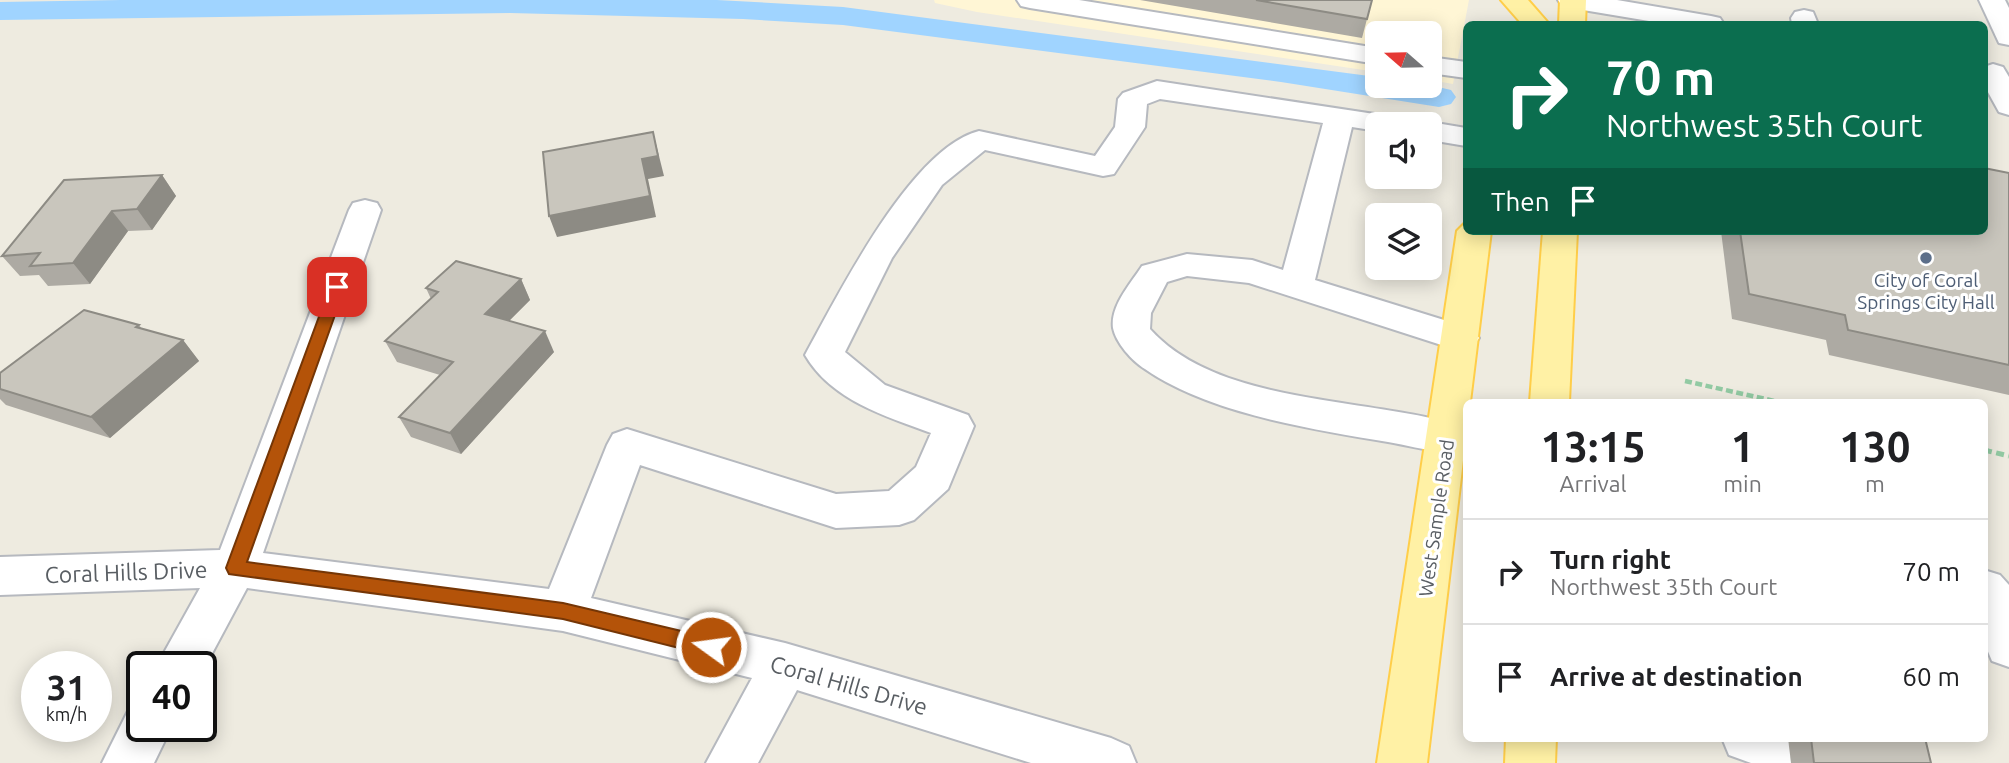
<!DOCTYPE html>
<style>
body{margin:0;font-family:Ubuntu,sans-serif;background:#f2f2f2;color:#202124;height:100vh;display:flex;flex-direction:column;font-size:26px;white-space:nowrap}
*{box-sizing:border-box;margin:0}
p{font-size:23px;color:#757577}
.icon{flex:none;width:38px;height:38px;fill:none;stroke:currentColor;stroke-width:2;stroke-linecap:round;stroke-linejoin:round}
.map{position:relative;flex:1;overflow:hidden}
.details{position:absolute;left:1463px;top:399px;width:525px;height:343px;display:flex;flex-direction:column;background:#fff;border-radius:10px;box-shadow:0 4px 18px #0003}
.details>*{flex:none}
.hud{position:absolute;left:1463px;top:21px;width:525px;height:214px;border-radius:10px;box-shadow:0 4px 18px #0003;background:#0b6e4f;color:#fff;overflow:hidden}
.needle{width:46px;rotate:290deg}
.fabs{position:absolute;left:1365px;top:21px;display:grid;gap:14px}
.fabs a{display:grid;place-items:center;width:77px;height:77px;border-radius:10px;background:#fff;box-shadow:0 4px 18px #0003;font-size:35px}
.speed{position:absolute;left:21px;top:651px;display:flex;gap:14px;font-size:35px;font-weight:700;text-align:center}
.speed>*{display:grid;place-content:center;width:91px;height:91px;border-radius:50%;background:#fff;box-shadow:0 4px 18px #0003;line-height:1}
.speed small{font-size:18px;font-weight:400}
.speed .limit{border:4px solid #111;border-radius:10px;background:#fff;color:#111}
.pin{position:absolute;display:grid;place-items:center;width:60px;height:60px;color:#fff;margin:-30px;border-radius:14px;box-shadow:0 4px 10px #0006}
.me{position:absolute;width:77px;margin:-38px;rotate:284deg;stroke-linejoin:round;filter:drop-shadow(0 0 5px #0008)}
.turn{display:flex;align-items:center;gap:24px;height:147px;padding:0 28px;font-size:32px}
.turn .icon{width:91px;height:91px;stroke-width:2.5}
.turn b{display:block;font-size:49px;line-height:60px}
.then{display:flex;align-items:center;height:66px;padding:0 28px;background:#0003;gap:14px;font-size:26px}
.eta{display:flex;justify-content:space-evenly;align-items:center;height:119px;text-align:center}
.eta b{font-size:42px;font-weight:700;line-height:49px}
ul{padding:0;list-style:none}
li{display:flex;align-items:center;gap:21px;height:105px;padding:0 28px;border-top:2px solid #e0e0e0}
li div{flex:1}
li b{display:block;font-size:26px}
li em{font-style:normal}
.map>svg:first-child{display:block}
</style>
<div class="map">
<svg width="2009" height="763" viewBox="0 0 2009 763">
<rect width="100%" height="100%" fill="#eeebe0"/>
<path fill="#fff6d5" d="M934 0H1469L1453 84 1430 80V33H1377V72L977 12 935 3Z"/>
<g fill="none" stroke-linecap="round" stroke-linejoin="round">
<path fill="#a0d4ff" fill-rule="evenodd" d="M121 0H717L843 7 1377 77V86L1430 85 1451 90 1456 97 1451 104 1439 107 1281 82 843 25 743 19 510 13 0 20V2Z"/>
<g stroke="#b6b9bf" stroke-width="4">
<g id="minor">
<path d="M1017 0H1079L1377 48V64L1030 8 1021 6Z"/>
<path d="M1558 0H1617L1711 16 1720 18 1724 24H1667L1571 8 1562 6Z"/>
<path d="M1979 0H2005L2009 8V45L1999 43Z"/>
<path d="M1804 10 1813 12 1818 24H1792L1791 18 1795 12Z"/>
<path d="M1430 57 1466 62V78L1430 73Z"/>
<path d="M1993 64 2003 67 2009 77V115L1999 112 1984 85V67Z"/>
<path d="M1157 81 1401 118 1405 124H1377V131L1352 127 1315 280 1473 329 1479 338 1473 347 1460 351 1249 283 1187 276 1167 282 1151 313 1150 329C1219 406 1369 397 1461 426L1466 436 1461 448C1438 455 1412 446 1388 442 1312 429 1210 414 1145 369 1132 361 1116 343 1113 328 1110 306 1131 283 1142 266L1187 254 1252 260 1283 270 1323 123 1160 99 1147 104 1145 127 1114 174 1103 176 985 150 942 185 892 258 845 352 885 385 968 415 974 426 948 489 914 520 899 525 836 528 640 465 591 598 785 643 1111 738 1129 746 1136 763H1031L797 690 758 763H706L752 678 563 631 247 588 201 674V667H156L200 588 0 595V557L220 550 349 210 353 203 365 200 377 203 381 210 263 553 549 589 607 445 613 434 627 429 836 494 889 491 916 467 931 433C885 416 831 400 805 355 838 295 911 148 979 131L1095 156 1115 127 1118 99 1123 93Z"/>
<path d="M1430 122 1466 128V146L1430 140V124H1421Z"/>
<path d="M1984 570 2000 575 2009 585V667L1992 661 1984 642Z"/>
<path d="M142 705V726H172L154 763H102L129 709Z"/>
<path d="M1722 738H1809L1814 751 1809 763H1751L1729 755Z"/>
</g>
</g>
<g stroke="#ffce49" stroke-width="4">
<g id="major">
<path d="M1501 0H1528L1549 24H1522Z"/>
<path d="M1560 0H1586L1585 24H1559Z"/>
<path d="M1466 222V231H1491L1470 402H1466V435L1427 763H1377L1457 231Z"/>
<path d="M1543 231H1577L1569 402H1530Z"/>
<path d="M1506 738H1556L1555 763H1505Z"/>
</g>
</g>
<g stroke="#92caa3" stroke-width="4.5" stroke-dasharray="7 3.5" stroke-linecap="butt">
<path d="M1685 381 1779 402"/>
<path d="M1984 450 1988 451"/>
</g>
<path stroke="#92caa3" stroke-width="5" stroke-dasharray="8 4.5" stroke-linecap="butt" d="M1984 450 2009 456"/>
<use href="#minor" fill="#fff" fill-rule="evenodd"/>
<use href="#major" fill="#fff1a5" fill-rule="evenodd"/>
</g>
<g fill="#adaaa3">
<path d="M1140 0H1372L1362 38Z"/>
<path d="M2009 173V395L1829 355 1826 340 1732 319 1721 231H1984Z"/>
<path d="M162 175 176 196 152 230 128 231 90 284 48 286 39 275 20 276 2 256Z"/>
<path d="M521 279 530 300 509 321 554 352 461 454 411 437 399 417 440 375 397 362 385 341 431 299 426 288Z"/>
<path d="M139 325 142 329 183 340 199 361 110 438 6 405 0 399V373Z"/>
<path d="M1788 738H1925L1931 763H1791Z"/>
</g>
<g fill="#8d8b84">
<path d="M653 132 664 176 648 179 656 217 557 237 549 216 642 159Z"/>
<path d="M162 175 176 196 152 230 137 209Z"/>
<path d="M112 211 128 231 90 284 73 263Z"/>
<path d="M521 279 530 300 495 335 485 314Z"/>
<path d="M545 331 554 352 461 454 450 433Z"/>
<path d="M183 340 199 361 110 438 91 417Z"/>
</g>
<g fill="#c9c6bd" stroke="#8d8b84" stroke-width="2">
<path d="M1256 0H1372L1367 19Z"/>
<path d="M653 132 658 156 642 159 650 196 549 216 543 152Z"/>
<path d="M1984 168 2009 173V365L1848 330 1845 315 1749 294 1740 231H1984Z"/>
<path d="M162 175 137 209 112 211 73 263 30 266 40 253 2 256 64 180Z"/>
<path d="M456 261 521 279 485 314 545 331 450 433 399 417 453 362 385 341 438 292 426 288Z"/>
<path d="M84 310 139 325 136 327 183 340 91 417 0 389V373Z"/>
<path d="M1811 738H1925L1931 763H1814Z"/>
</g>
<path fill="#b45309" stroke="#753606" stroke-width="2" d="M337 282 345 287 247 562 563 603 711 638 718 641 721 647 718 653 711 656 563 619 229 574 226 568 330 287Z"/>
<circle fill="#5c6f8a" stroke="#fff" stroke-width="2.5" cx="1926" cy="258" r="7"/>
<g text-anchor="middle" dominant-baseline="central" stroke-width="6" stroke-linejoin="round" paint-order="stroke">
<g font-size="19" fill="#4e5e75" stroke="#fff">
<text x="1926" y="280">City of Coral<tspan x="1926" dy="22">Springs City Hall</tspan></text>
</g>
<g font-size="19" fill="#595e63" stroke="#fff">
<text transform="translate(1436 518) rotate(-82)">West Sample Road</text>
</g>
<g font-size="23" fill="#595e63" stroke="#fff">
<text transform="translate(126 572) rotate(-2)">Coral Hills Drive</text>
<text transform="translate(849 685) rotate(16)">Coral Hills Drive</text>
</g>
</g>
</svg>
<div class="fabs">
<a><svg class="needle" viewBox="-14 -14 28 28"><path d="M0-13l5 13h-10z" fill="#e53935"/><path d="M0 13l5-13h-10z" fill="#757577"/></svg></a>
<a><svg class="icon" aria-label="sound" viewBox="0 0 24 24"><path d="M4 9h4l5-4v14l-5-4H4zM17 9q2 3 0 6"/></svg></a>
<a><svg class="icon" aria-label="layers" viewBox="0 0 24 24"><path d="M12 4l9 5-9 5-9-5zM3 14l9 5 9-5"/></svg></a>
</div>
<div class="speed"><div>31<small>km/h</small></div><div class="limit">40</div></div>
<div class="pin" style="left:337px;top:287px;background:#d93025"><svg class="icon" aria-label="arrive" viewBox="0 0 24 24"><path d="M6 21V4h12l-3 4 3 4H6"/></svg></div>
<svg class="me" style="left:711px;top:647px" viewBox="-20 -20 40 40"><circle r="17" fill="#b45309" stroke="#fff" stroke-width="3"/><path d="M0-11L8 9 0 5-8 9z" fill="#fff"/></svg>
<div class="hud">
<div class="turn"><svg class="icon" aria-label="right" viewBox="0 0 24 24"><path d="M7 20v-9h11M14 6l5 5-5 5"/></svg><div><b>70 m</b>Northwest 35th Court</div></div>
<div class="then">Then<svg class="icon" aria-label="arrive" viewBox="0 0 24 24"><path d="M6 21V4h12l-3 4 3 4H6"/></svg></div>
</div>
<section class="details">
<div class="eta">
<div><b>13:15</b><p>Arrival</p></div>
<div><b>1</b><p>min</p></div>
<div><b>130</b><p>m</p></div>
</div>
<ul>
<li><svg class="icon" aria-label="right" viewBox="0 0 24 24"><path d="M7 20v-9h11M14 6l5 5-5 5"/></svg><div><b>Turn right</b><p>Northwest 35th Court</p></div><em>70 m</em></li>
<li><svg class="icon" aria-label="arrive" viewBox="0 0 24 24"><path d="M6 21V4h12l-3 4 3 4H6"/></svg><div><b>Arrive at destination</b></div><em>60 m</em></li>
</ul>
</section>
</div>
